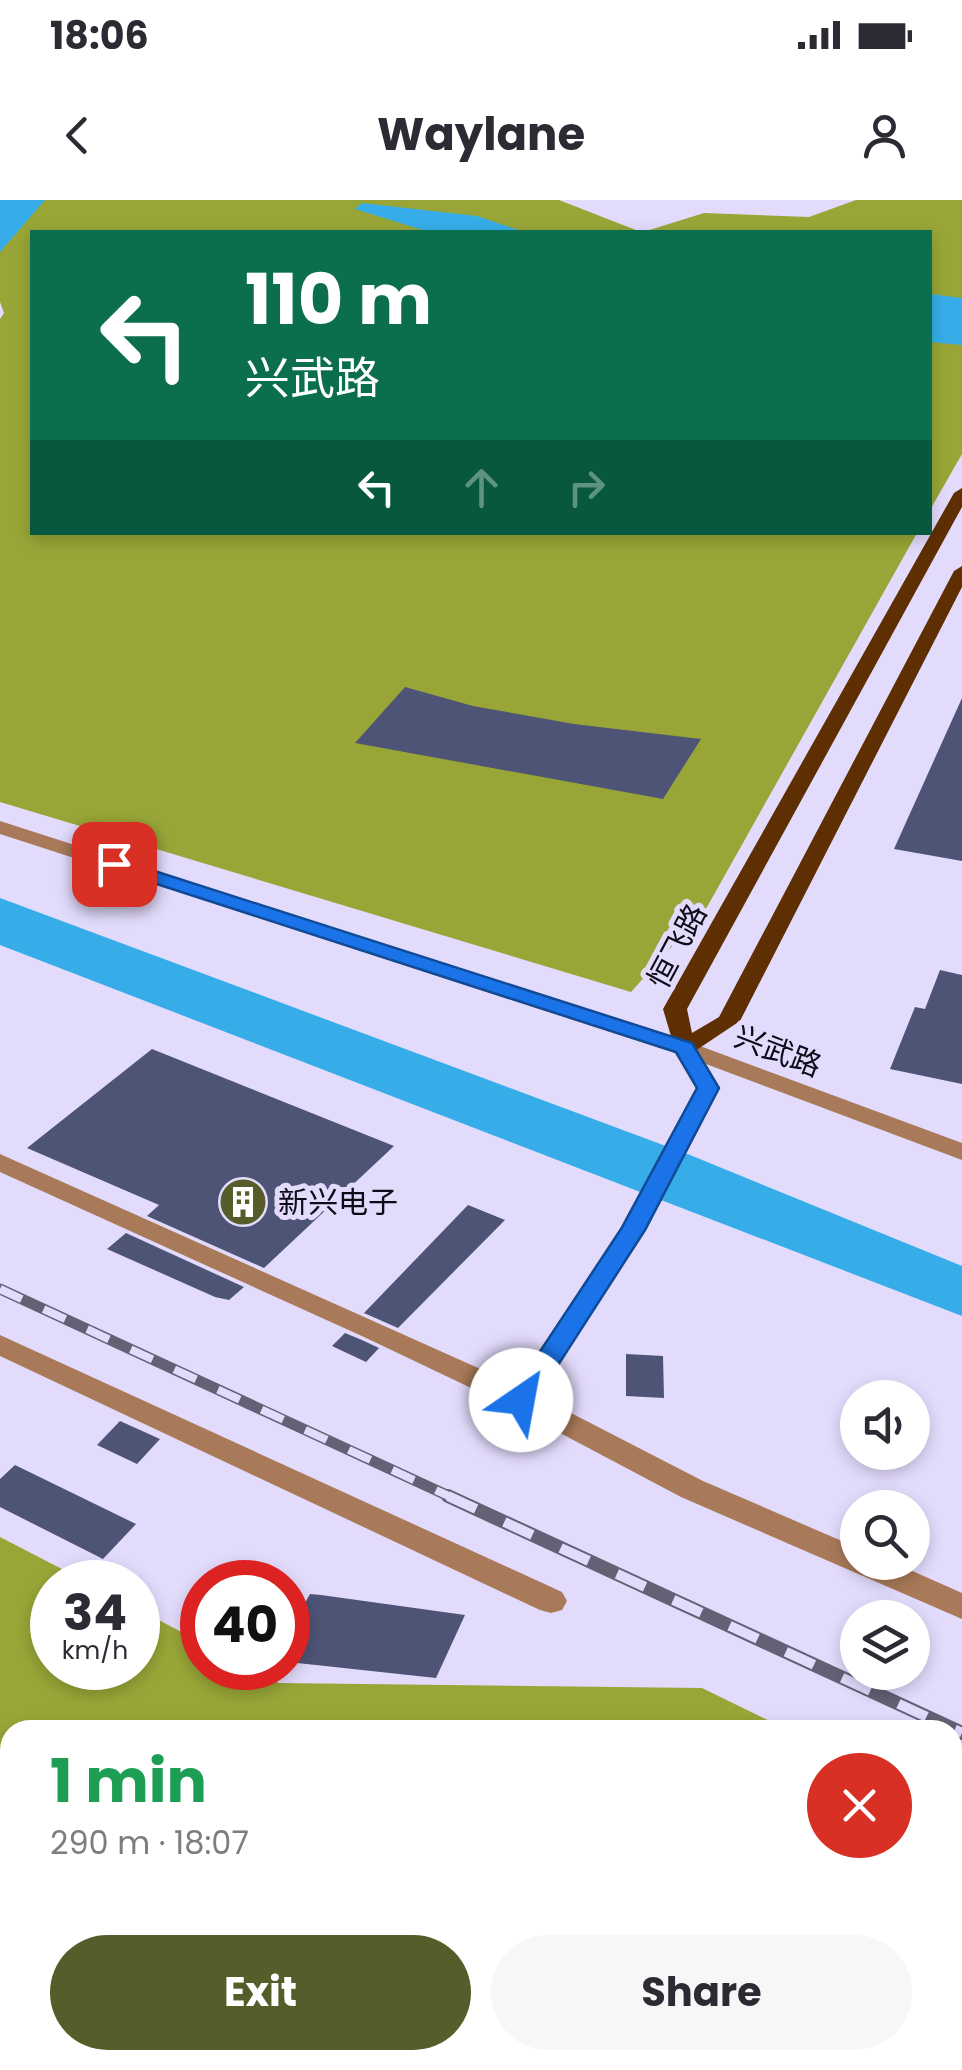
<!DOCTYPE html>
<meta charset="utf-8">
<style>
body{margin:0;font-family:Poppins,"Noto Sans SC",sans-serif;background:#f7f7f7;color:#2b2b33;height:100vh;display:flex;flex-direction:column;font-size:38px;white-space:nowrap}
*{box-sizing:border-box;margin:0}
p{font-size:32px;color:#7c7c81}
.icon{flex:none;width:55px;height:55px;fill:none;stroke:currentColor;stroke-width:2;stroke-linecap:round;stroke-linejoin:round}
.map{position:relative;flex:1;overflow:hidden}
.drawer{position:absolute;left:0px;top:1520px;width:962px;height:350px;display:flex;flex-direction:column;background:#fff;border-radius:30px 30px 0 0;box-shadow:0 5px 15px #0003}
.drawer>*{flex:none}
.top-card{position:absolute;left:30px;top:30px;width:902px;height:305px;border-radius:0px;box-shadow:0 5px 15px #0003;background:#0b6e4f;color:#fff;overflow:hidden}
.fabs{position:absolute;left:840px;top:1180px;display:grid;gap:20px}
.fabs a{display:grid;place-items:center;width:90px;height:90px;border-radius:50%;background:#fff;box-shadow:0 5px 15px #0003;font-size:50px}
.speed{position:absolute;left:30px;top:1360px;display:flex;gap:20px;font-size:50px;font-weight:700;text-align:center}
.speed>*{display:grid;place-content:center;width:130px;height:130px;border-radius:50%;background:#fff;box-shadow:0 5px 15px #0003;line-height:1}
.speed small{font-size:25px;font-weight:400}
.speed .limit{border:15px solid #d22;background:#fff;color:#111}
.pin{position:absolute;display:grid;place-items:center;width:85px;height:85px;color:#fff;margin:-42px;border-radius:20px;box-shadow:0 5px 15px #0006}
.me{position:absolute;width:110px;margin:-55px;rotate:33deg;stroke-linejoin:round;filter:drop-shadow(0 0 8px #0008)}
.turn{display:flex;align-items:center;gap:35px;height:210px;padding:0 50px;font-size:45px}
.turn .icon{width:130px;height:130px;stroke-width:2.5}
.turn b{display:block;font-size:70px;line-height:85px}
.lanes{display:flex;align-items:center;height:95px;padding:0 50px;background:#0003;justify-content:center;gap:50px;direction:ltr}
.lanes .off{opacity:.35}
.round{display:grid;place-items:center;flex:none;width:105px;height:105px;border-radius:52px;background:#f7f7f7}
.overview{display:flex;align-items:center;justify-content:space-between;height:170px;padding:0 50px}
h1{font-size:60px;font-weight:700;line-height:75px;color:#1e9e55}
.action{display:flex;gap:20px;margin-top:auto;padding:20px 50px}
.action a{flex:1;height:115px;border-radius:60px;background:#565d2b;color:#fff;font-size:40px;font-weight:700;line-height:115px;text-align:center}
.action a+a{background:#f7f7f7;color:#2b2b33}
.status{display:flex;justify-content:space-between;align-items:center;height:70px;padding:0 50px;background:#fff;direction:ltr}
.status svg{height:28px;fill:currentColor}
header{display:flex;justify-content:space-between;align-items:center;height:130px;padding:0 50px;background:#fff;font-size:45px;font-weight:700}
.map>svg:first-child{display:block}
</style>
<div class="status"><b>18:06</b><svg viewBox="0 0 49 12"><path d="M0 12V9h3v3zM5 12V6h3v6zM10 12V3h3v9zM15 12V0h3v12zM26 1h20v11H26zM47 4h2v5h-2z"/></svg></div>
<header><svg class="icon" aria-label="back" viewBox="0 0 24 24"><path d="M15 5l-7 7 7 7"/></svg>Waylane<svg class="icon" aria-label="person" viewBox="0 0 24 24"><circle cx="12" cy="8" r="4"/><path d="M4 21q1-7 8-7t8 7"/></svg></header>
<div class="map">
<svg width="962" height="1870" viewBox="0 0 962 1870">
<rect width="100%" height="100%" fill="#e3dbfc"/>
<g fill="#99a637">
<path d="M33 0H559L641 32H32V332L917 333 707 707 631 792 0 602V119L4 113 0 102V39Z"/>
<path d="M856 0H962V254L930 310V32H643L704 13 809 17Z"/>
<path d="M0 1337 87 1382H52V1468H138V1409L202 1443V1468H250L279 1483 702 1488 788 1530H10V1860H952L953 1610 962 1615V1870H0Z"/>
</g>
<g fill="#36ade9">
<path d="M0 0H45L0 52Z"/>
<path d="M362 3 477 16 524 32H429L355 9Z"/>
<path d="M930 94 962 98V145L930 142Z"/>
<path d="M0 698 690 955 962 1066V1116L0 745Z"/>
</g>
<g fill="#4e5476">
<path d="M405 487 473 506 574 524 701 539 663 599 355 543Z"/>
<path d="M962 498V661L894 649Z"/>
<path d="M940 770 962 775V884L890 869 915 807 925 809Z"/>
<path d="M152 849 394 946 264 1068 147 1016 159 1005 27 948Z"/>
<path d="M468 1005 505 1020 398 1128 364 1113Z"/>
<path d="M126 1033 244 1087 229 1100 215 1097 107 1049Z"/>
<path d="M345 1133 362 1140 379 1148 366 1162 332 1146Z"/>
<path d="M626 1154 663 1156 664 1198 626 1196Z"/>
<path d="M120 1221 160 1239 137 1264 97 1245Z"/>
<path d="M15 1265 136 1324 103 1359 0 1307V1279Z"/>
<path d="M310 1394 321 1395 465 1415 436 1478 288 1462V1433Z"/>
</g>
<g fill="none" stroke-linecap="round" stroke-linejoin="round">
<g fill="#a97a59" fill-rule="evenodd">
<path d="M0 621 692 843 962 943V960L706 864 720 888 646 1030 538 1196 703 1281 858 1348V1362H892L962 1393V1419L681 1297 511 1207 364 1137 0 972V954L516 1185 621 1029 696 888 675 853 0 634Z"/>
<path d="M0 1135 562 1392 567 1401 562 1410 551 1413 540 1410 0 1156Z"/>
</g>
<path fill="#5e2f03" fill-rule="evenodd" d="M962 288V307L687 809 692 833 719 817 954 371 962 366V387L740 821 692 853H676L663 809 954 293Z"/>
<g stroke="#656075" stroke-width="11">
<path id="rail-far1" d="M0 1089 453 1298"/>
</g>
<g stroke="#656075" stroke-width="14">
<path id="rail" d="M448 1296 962 1533"/>
</g>
<use href="#rail-far1" stroke="#e3dbfc" stroke-width="8" stroke-dasharray="24" stroke-linecap="butt"/>
<use href="#rail" stroke="#e3dbfc" stroke-width="10" stroke-dasharray="31" stroke-linecap="butt"/>
</g>
<path fill="#1a73e8" stroke="#114b97" stroke-width="2.5" d="M114 658 692 843 719 888 645 1030 531 1207H512L508 1200 621 1029 697 888 676 852 107 668 104 664Z"/>
<defs>
<g id="building-disc" transform="scale(2.5)"><circle r="9.5" fill="#565d2b" stroke="#e3dbfc"/><path d="M-4-6H4V6H1V3H-1V6H-4ZM-2.5-4.3h1.7v1.8h-1.7ZM.8-4.3h1.7v1.8H.8ZM-2.5-1h1.7V.8h-1.7ZM.8-1h1.7V.8H.8Z" fill="#fff"/></g>
</defs>
<g fill-rule="evenodd">
<use href="#building-disc" x="243" y="1002"/>
</g>
<g text-anchor="middle" dominant-baseline="central" stroke-width="10" stroke-linejoin="round" paint-order="stroke">
<g font-size="30" fill="#0e0b18" stroke="#e3dbfc">
<text transform="translate(677 746) rotate(-62)">恒飞路</text>
<text transform="translate(778 851) rotate(21)">兴武路</text>
</g>
<g font-size="30" fill="#0e0b18" stroke="#e3dbfc" text-anchor="start">
<text x="278" y="1002">新兴电子</text>
</g>
</g>
</svg>
<div class="fabs">
<a><svg class="icon" aria-label="sound" viewBox="0 0 24 24"><path d="M4 9h4l5-4v14l-5-4H4zM17 9q2 3 0 6"/></svg></a>
<a><svg class="icon" aria-label="search" viewBox="0 0 24 24"><circle cx="10" cy="10" r="6"/><path d="M15 15l6 6"/></svg></a>
<a><svg class="icon" aria-label="layers" viewBox="0 0 24 24"><path d="M12 4l9 5-9 5-9-5zM3 14l9 5 9-5"/></svg></a>
</div>
<div class="speed"><div>34<small>km/h</small></div><div class="limit">40</div></div>
<div class="pin" style="left:114px;top:664px;background:#d93025"><svg class="icon" aria-label="arrive" viewBox="0 0 24 24"><path d="M6 21V4h12l-3 4 3 4H6"/></svg></div>
<svg class="me" style="left:521px;top:1200px" viewBox="-20 -20 40 40"><circle r="19" fill="#fff"/><path d="M0-13L10 11 0 6-10 11z" fill="#1a73e8"/></svg>
<div class="top-card">
<div class="turn"><svg class="icon" aria-label="left" viewBox="0 0 24 24"><path d="M17 20v-9H6M10 6l-5 5 5 5"/></svg><div><b>110 m</b>兴武路</div></div>
<div class="lanes"><svg class="icon" aria-label="left" viewBox="0 0 24 24"><path d="M17 20v-9H6M10 6l-5 5 5 5"/></svg><svg class="icon off" aria-label="ahead" viewBox="0 0 24 24"><path d="M12 20V5M6 11l6-6 6 6"/></svg><svg class="icon off" aria-label="right" viewBox="0 0 24 24"><path d="M7 20v-9h11M14 6l5 5-5 5"/></svg></div>
</div>
<section class="drawer">
<div class="overview"><div><h1>1 min</h1><p>290 m · 18:07</p></div><a class="round" style="background:#d93025;color:#fff"><svg class="icon" aria-label="close" viewBox="0 0 24 24"><path d="M6 6l12 12M18 6L6 18"/></svg></a></div>
<div class="action"><a>Exit</a><a>Share</a></div>
</section>
</div>
